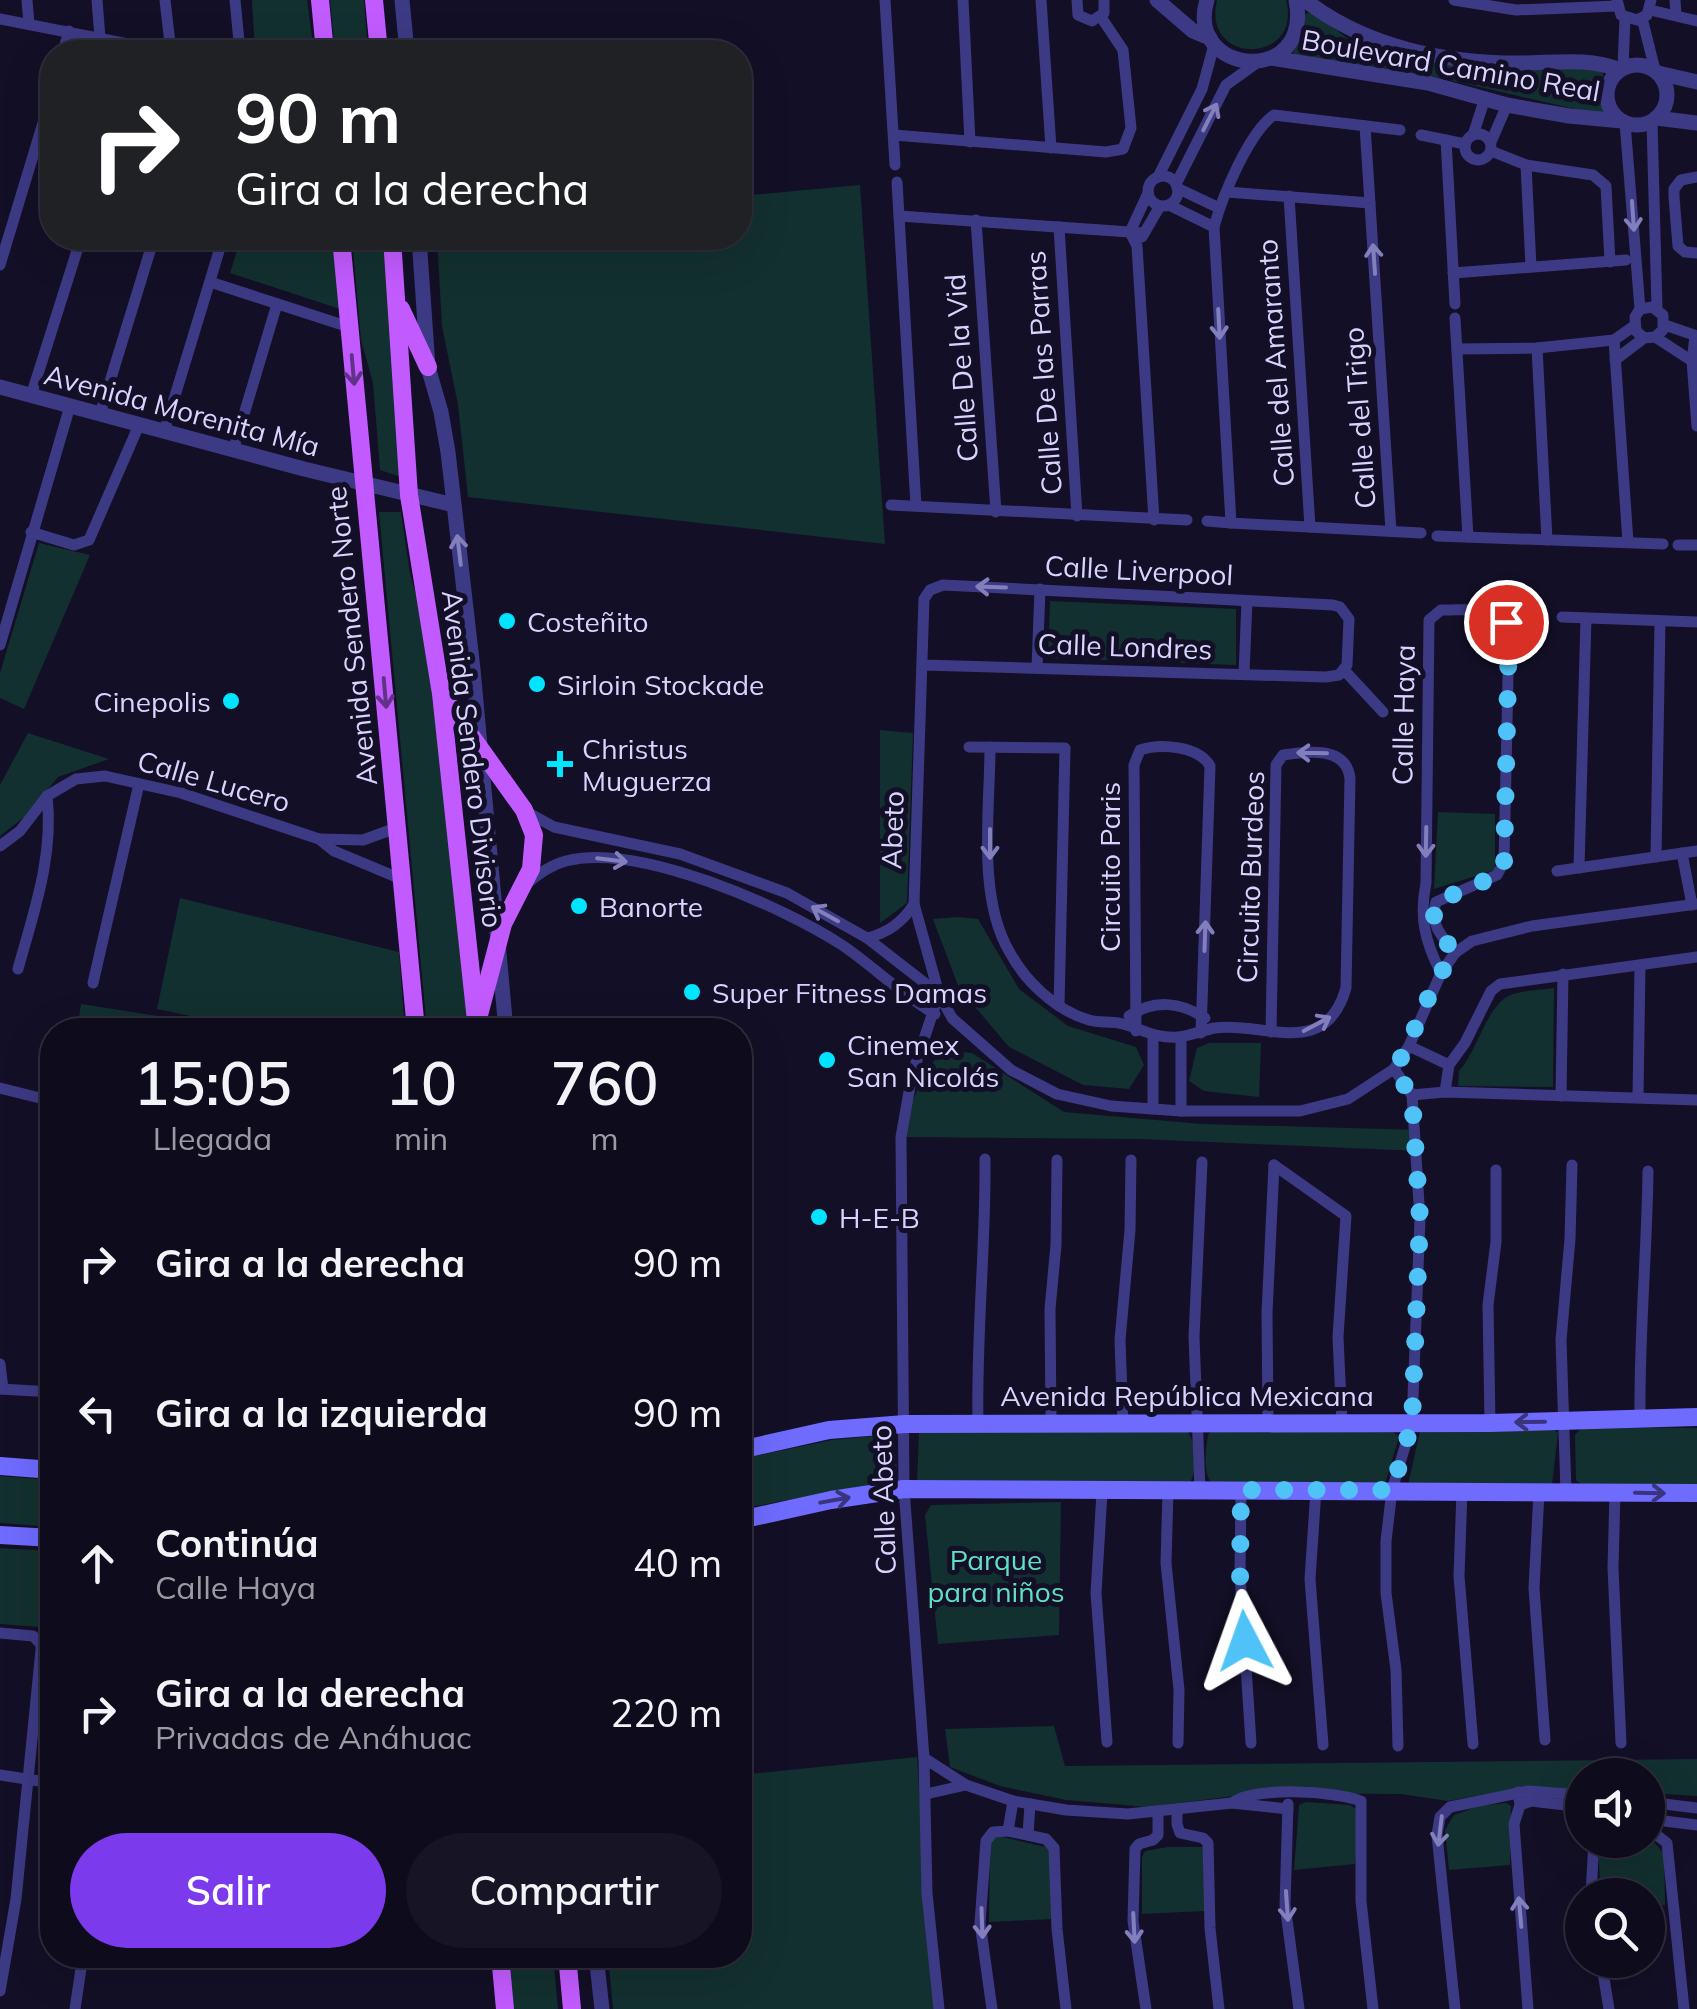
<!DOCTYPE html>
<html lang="es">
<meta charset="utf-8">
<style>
body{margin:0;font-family:Mulish,sans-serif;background:#171425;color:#f1f3f6;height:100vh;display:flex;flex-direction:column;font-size:38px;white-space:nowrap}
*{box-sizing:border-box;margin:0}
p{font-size:32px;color:#9b9ba3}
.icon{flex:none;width:55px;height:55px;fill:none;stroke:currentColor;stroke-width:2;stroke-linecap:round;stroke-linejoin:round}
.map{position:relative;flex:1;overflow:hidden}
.side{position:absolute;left:40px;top:1018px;width:712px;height:950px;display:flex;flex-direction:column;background:#0e0b1c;border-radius:40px;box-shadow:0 10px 40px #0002,0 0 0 2px #2e2b3b}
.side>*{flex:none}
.guide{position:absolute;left:40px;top:40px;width:712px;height:210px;border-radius:40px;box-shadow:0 10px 40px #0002,0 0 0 2px #2e2b3b;background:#202124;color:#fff;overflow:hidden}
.controls{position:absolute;left:1565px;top:1758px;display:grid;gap:20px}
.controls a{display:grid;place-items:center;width:100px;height:100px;border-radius:50%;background:#0e0b1c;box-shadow:0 10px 40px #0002,0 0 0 2px #2e2b3b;font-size:50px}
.pin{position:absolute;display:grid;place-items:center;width:85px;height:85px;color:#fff;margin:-42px;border:5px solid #fff;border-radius:50%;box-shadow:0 2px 10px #0007}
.me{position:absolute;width:110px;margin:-55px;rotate:356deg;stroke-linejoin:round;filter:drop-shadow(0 0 8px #0008)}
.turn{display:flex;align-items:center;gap:35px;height:210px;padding:0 30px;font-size:45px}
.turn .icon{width:130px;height:130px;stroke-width:2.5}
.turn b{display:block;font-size:70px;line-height:85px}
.eta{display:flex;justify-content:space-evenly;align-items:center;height:170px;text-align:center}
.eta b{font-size:60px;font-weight:600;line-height:70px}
.action{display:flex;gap:20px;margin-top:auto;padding:20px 30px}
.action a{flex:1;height:115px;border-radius:60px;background:#7c3aed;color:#fff;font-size:40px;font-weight:600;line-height:115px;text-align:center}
.action a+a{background:#171425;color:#f1f3f6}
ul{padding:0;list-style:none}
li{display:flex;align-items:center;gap:30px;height:150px;padding:0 30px}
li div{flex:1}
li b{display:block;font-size:38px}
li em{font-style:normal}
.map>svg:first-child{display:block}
</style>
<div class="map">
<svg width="1697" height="2009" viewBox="0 0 1697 2009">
<rect width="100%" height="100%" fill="#130f26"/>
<g fill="#12302f">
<path d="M252 0H307L314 52H255Z"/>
<path d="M330 0H364L368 52H335Z"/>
<path d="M1217 0H1286C1303 65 1201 66 1217 0Z"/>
<path d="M1312 12 1347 38 1366 46 1448 63 1487 70 1603 68 1604 113 1583 111 1415 72 1294 56 1293 52 1305 31V14Z"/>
<path d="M860 185 885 544 468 497 458 405 442 326 437 238H740V196Z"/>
<path d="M241 238H332L340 309 230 273Z"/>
<path d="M352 238H386L404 478 380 470 373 383 361 340Z"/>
<path d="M379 512H401L410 574 421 612 450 834 471 1030H427Z"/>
<path d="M39 543 90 555 24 709 0 698V673Z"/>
<path d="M1050 601 1236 609V665L1048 658Z"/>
<path d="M880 730 913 733 907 903 880 923Z"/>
<path d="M28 733 109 759 58 777 24 817 0 836V785Z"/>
<path d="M1438 812 1495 814V870L1434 889Z"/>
<path d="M180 898 399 952 405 1030H256L157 1009Z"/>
<path d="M958 917 978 919 1019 989 1068 1026 1136 1047 1144 1065 1129 1089 1083 1085 1009 1047 959 988 933 919Z"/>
<path d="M1554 988 1553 1087 1458 1086 1459 1071C1478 1051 1487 1002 1513 994 1526 990 1541 990 1554 988Z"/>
<path d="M81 1004 228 1027V1030H77Z"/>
<path d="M1209 1043H1261L1259 1097 1204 1091 1189 1081 1197 1048Z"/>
<path d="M943 1050 972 1053 1064 1112 1202 1124 1420 1130 1418 1151 1140 1139 901 1137C910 1105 921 1075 943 1050Z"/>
<path d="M1582 1427 1697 1428V1485L1583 1486 1576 1480 1575 1435Z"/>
<path d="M1219 1429H1390L1399 1437 1386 1481 1377 1486 1211 1483C1203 1471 1205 1446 1209 1433Z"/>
<path d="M1553 1429 1558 1433 1552 1485H1408L1420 1431Z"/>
<path d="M1187 1431C1197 1444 1198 1471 1189 1484L917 1481 919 1432Z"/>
<path d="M893 1434 898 1480 740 1509V1459L832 1440Z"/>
<path d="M0 1476 52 1480V1527L0 1523Z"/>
<path d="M1061 1502 1059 1635 938 1644 925 1515 931 1505Z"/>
<path d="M0 1548 52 1551V1628L0 1624Z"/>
<path d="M1054 1726 1065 1766 1697 1759V1796L1648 1793V1775H1582V1789H1512L1448 1801 1401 1794 1258 1793 1147 1807 1066 1800 1000 1786 950 1767 945 1729Z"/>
<path d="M917 1757 934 2009H613L608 1955H740V1775Z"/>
<path d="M1306 1802 1350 1805 1356 1809 1359 1829 1355 1864 1294 1870 1299 1805Z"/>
<path d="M1506 1803 1511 1806 1510 1865 1449 1870 1445 1830 1454 1815 1479 1806Z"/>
<path d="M998 1836 1050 1848 1052 1919 989 1922 990 1840Z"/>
<path d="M1605 1840 1655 1843 1664 1854 1665 1905 1648 1906V1895H1601L1598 1851 1599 1844Z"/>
<path d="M1168 1847H1203L1205 1911 1142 1914V1857L1145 1851Z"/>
<path d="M508 1955H553L558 2009H513Z"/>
</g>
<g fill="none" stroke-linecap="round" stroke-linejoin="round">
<g stroke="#3d3a85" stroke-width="11">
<path d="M27 0 29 24"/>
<path d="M97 0 100 38"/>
<path d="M165 0 171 52"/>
<path d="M235 0 240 52"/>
<path d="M885 0 895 165"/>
<path d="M963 0 970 142"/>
<path d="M1041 0 1051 148"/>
<path d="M1077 0 1078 15 1092 21 1104 13V0"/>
<path d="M1454 0 1516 10 1617 6"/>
<path d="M1617 0 1621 15 1637 20 1647 15 1651 0"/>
<path d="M1675 0 1676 15"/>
<path d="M1650 10 1697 21"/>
<path d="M1642 18 1655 70"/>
<path d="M0 19 169 52"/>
<path d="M63 52 69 31"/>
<path d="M1623 67 1625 18"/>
<path d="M1652 122 1657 308"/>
<path d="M1625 123 1640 309"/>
<path d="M1365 126 1391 531"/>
<path d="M1400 130 1274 115C1249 132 1222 197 1214 227L1231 523 1421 533"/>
<circle cx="1478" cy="147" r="13"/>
<path d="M894 135 1106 152 1123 149 1131 128 1123 50 1101 17"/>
<path d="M1421 135 1465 144"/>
<path d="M1473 135 1485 98"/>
<path d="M1446 140 1455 304"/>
<path d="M1491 142 1507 105"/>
<path d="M1491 151 1526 165 1593 175 1606 186 1610 262"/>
<path d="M1526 165 1531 267"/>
<circle cx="1163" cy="191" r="15"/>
<path d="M1158 177 1202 89 1214 45"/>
<path d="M1697 177 1681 180 1674 189V197L1678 246 1685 252 1697 253"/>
<path d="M897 182 916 506"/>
<path d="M1176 184 1226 85 1258 62"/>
<path d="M1177 188 1219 208"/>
<path d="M1227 192 1370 203"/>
<path d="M1148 193 1130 232 1137 246 1154 520"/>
<path d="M1289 196 1310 527"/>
<path d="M1169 205 1214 227"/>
<path d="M899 216 1144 233"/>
<path d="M976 220 996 512"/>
<path d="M1059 227 1077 516"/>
<path d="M1142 237 1160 206"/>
<path d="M0 265 52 93"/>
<path d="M1453 273 1626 260"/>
<path d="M210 282 349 327"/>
<path d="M1455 318 1468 537"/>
<path d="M1665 325 1697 336"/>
<path d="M1695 336 1692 361 1697 426"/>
<path d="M1655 337 1692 361"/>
<path d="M1614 340 1628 542"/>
<path d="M1537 348 1547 540"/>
<path d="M1457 349 1537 348 1614 340 1634 326"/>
<path d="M1615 360 1644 338 1655 337 1663 330V315L1652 307 1640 309 1635 317 1636 331 1644 338"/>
<path d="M31 396 81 238"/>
<path d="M100 414 154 238"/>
<path d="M164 432 223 238"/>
<path d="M233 451 277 304"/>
<path d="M891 505 1187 520"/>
<path d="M1207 521 1231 523"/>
<path d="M31 532 74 545 89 540 139 425"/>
<path d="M1437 536 1663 544"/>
<path d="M1678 545H1697"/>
<path d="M1562 617 1697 622"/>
<path d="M0 645 70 406"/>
<path d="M924 665 1326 677 1339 675 1347 665 1349 619 1340 607 1333 605 943 585 930 590 924 599 914 904 939 994 912 1075 901 1137 904 1489 924 1758 927 1893 939 2009"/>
<path d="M1037 668 1040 589"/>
<path d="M1344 670 1383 712"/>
<path d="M1244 674 1247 601"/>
<path d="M969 747 1065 748 1059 1006"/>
<path d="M990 747C990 809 977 896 1009 951 1025 981 1055 1010 1089 1020 1099 1023 1109 1021 1119 1023 1140 1028 1155 1039 1178 1037 1191 1036 1203 1030 1215 1028 1264 1021 1325 1061 1346 988L1350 778C1346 746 1307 751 1283 755L1276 765 1271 1032"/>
<path d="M527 812 554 827 680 854 787 893 867 938 939 994 952 1018 1011 1070 1057 1094 1111 1106 1181 1111H1300L1348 1099 1394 1069 1409 1046 1441 973 1455 953 1472 941 1532 926 1697 904"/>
<path d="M319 839 363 840 396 828"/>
<path d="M0 846 20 831 47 796 76 779 105 776 181 793 319 839 334 851 401 879"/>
<path d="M1682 853 1692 905"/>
<path d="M1656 857 1660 621"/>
<path d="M1579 868 1586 618"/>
<path d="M1557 871 1697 851"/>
<path d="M526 884C538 875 550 865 566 861 637 842 782 906 842 945 873 966 902 995 935 1014"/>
<path d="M867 938C888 933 903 922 914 904"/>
<path d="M18 969C34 911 54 856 47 796"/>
<path d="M1441 973C1425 942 1419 917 1426 883L1429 620 1441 610C1465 611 1500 603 1509 630L1504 862 1497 875 1436 902C1429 924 1442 937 1455 953"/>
<path d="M93 983 139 784"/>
<path d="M1129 1016C1154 999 1181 1002 1205 1018"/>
<path d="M1136 1031 1134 765 1140 750C1160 743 1199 746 1210 766L1201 1033"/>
<path d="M1181 1037V1111"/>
<path d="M1409 1046 1449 1065"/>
<path d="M1394 1069 1412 1095 1420 1219 1412 1423 1392 1490 1386 1541V1593L1396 1670 1398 1746"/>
<path d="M0 1088 52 1101"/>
<path d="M1445 1092 1449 1065 1465 1043 1491 991 1500 984 1697 957"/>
<path d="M1412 1095 1445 1092 1697 1100"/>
<path d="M1561 1096 1563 974"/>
<path d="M1638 1097 1640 966"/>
<path d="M43 1099 52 1185"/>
<path d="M1153 1109V1036"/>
<path d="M1274 1165 1346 1216 1338 1337 1342 1424"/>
<path d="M0 1364 3 1389"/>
<path d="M0 1389 52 1392"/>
<path d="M1640 1417C1639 1335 1647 1253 1648 1171"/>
<path d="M1268 1422 1267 1313 1274 1165"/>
<path d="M978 1423C976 1334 986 1247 985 1159"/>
<path d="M1051 1423 1050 1309 1056 1245 1057 1160"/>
<path d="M1490 1423 1488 1305 1496 1242V1170"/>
<path d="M1123 1424 1120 1340 1130 1230 1131 1160"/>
<path d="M1200 1490 1194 1337 1202 1162"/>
<path d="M1241 1490 1240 1575 1251 1743"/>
<path d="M1316 1490 1310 1579 1323 1745"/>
<path d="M1168 1491 1166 1563 1179 1690 1178 1743"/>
<path d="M1462 1491 1459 1576 1473 1744"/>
<path d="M1102 1492 1096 1593 1107 1742"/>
<path d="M1539 1492 1534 1588 1545 1740"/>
<path d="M1566 1492 1561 1340 1570 1239 1572 1165"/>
<path d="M1615 1492 1613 1568 1621 1743"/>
<path d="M0 1633 33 1636 41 1644V1650L16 1899 0 1991"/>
<path d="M924 1758 966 1785 1013 1801 1066 1810 1128 1814 1232 1803 1288 1809"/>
<path d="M0 1775 52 1783"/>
<path d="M1518 1792 1520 1805 1514 1824 1528 2009"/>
<path d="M926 1794 966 1785"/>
<path d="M1648 1802 1697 1808"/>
<path d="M1232 1803C1253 1786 1336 1791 1361 1801V1901L1373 2009"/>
<path d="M1288 1804 1285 1905 1299 2009"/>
<path d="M1520 1805 1531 1801 1582 1807"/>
<path d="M1177 1809V1824L1180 1833 1203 1838 1208 1843 1210 1928 1219 2009"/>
<path d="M1648 1819 1697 1825"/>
<path d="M1008 1831 1046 1839 1054 1848 1057 1929 1066 2009"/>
<path d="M1648 1834 1658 1836 1667 1843 1684 2009"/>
<path d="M1028 1835 1030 1804"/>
<path d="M1591 1895 1594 1840"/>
<path d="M1601 1960 1609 2009"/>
<path d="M75 2009 83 1955"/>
<path d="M992 2009 980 1923 986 1841 993 1832 1008 1831 1013 1801"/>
<path d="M1146 2009 1133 1921 1135 1849 1139 1844 1153 1840 1158 1835V1811"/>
<path d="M1455 2009 1437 1835 1440 1817 1450 1807 1528 1791 1582 1795"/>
</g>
<g stroke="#3d3a85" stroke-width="15">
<path d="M402 0 407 52"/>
<path d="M1157 0 1193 31 1210 38"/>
<path d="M1207 0C1184 75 1313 88 1296 0"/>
<path d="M1305 0C1365 47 1444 63 1519 63 1553 63 1588 57 1620 70"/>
<path d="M1271 58 1428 83 1507 105 1569 116 1622 121"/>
<circle cx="1637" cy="95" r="30"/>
<path d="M1658 73 1697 82"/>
<path d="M1656 118 1697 123"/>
<path d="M419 238 428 367 441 412 448 452 473 669 506 1030"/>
<path d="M0 387 304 469 454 505"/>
<path d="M596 1955 602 2009"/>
</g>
<g stroke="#6f6bff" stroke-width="18">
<path d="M740 1450 829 1430 905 1424 1490 1423 1697 1417"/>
<path d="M0 1466 52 1470"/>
<path d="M740 1520 831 1500 904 1489 1697 1493"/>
<path d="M0 1535 52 1538"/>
</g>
<g stroke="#c25bff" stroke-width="18">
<path d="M320 0 325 52"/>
<path d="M374 0 379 52"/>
<path d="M341 238 416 1030"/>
<path d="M392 238 409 495 441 694 477 1030"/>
<path d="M401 309 428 367"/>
<path d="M444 698 524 810 534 835 531 869 503 924 479 1015"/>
<path d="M500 1955 505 2009"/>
<path d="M567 1955 572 2009"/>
</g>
</g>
<defs><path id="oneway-shaft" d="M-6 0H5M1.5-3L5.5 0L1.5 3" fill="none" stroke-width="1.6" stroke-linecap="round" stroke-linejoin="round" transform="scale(2.5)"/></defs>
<g stroke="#837fbc">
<use href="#oneway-shaft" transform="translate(1210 117) rotate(-63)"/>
<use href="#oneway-shaft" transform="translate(1633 216) rotate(86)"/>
<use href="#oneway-shaft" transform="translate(1374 259) rotate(-94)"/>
<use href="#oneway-shaft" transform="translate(1219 324) rotate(87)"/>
<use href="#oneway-shaft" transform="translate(459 550) rotate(-97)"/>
<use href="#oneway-shaft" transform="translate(991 587) rotate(-178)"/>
<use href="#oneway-shaft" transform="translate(1312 753) rotate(-179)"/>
<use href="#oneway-shaft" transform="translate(1426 842) rotate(91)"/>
<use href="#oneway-shaft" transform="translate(990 844) rotate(90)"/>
<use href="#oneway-shaft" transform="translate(612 860) rotate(7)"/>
<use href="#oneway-shaft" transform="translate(825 914) rotate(-151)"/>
<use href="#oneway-shaft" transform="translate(1205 936) rotate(-88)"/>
<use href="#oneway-shaft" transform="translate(1317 1024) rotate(-28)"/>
<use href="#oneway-shaft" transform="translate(1440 1831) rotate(97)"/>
<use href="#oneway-shaft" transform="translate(1287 1906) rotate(86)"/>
<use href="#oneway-shaft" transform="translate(1520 1912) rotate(-95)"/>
<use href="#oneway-shaft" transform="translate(982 1923) rotate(88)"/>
<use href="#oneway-shaft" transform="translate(1134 1928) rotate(87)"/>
</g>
<g stroke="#623188">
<use href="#oneway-shaft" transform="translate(353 370) rotate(85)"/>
<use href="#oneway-shaft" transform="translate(385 693) rotate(85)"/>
</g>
<g stroke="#38347d">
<use href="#oneway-shaft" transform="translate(1530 1422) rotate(179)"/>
<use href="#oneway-shaft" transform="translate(1650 1493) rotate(1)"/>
<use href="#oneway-shaft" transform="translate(835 1500) rotate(-10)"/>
</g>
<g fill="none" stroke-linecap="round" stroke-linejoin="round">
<path stroke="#4fc3f7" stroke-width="18" stroke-dasharray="0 32.4" d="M1245 1641 1240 1575 1241 1490H1392L1412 1423 1420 1219 1412 1096 1394 1070C1417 1033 1427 987 1455 953 1442 936 1429 925 1436 902L1498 875 1504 866 1509 630 1506 622"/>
</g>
<g fill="#00e5ff" stroke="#130f26" stroke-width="4">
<circle cx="507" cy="621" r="10"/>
<circle cx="537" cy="684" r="10"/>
<circle cx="231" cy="701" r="10"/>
<path d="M555 749h10v10h10v10h-10v10h-10v-10h-10v-10h10z"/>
<circle cx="579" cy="906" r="10"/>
<circle cx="692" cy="992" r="10"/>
<circle cx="827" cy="1060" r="10"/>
<circle cx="819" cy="1217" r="10"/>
</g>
<g text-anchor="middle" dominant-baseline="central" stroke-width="10" stroke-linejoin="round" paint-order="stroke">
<g font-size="28" fill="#d9d4ff" stroke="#130f26">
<text transform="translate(1451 65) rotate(10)">Boulevard Camino Real</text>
<text transform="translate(1275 363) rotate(-94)">Calle del Amaranto</text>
<text transform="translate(961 368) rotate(-94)">Calle De la Vid</text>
<text transform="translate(1043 373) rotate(-94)">Calle De las Parras</text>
<text transform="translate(182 410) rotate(15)">Avenida Morenita Mía</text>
<text transform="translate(1359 418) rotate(-94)">Calle del Trigo</text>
<text transform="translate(1139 570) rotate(3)">Calle Liverpool</text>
<text transform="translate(351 636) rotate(-96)">Avenida Sendero Norte</text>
<text transform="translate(1125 646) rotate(2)">Calle Londres</text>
<text transform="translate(1403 715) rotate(-89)">Calle Haya</text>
<text transform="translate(473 759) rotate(83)">Avenida Sendero Divisorio</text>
<text transform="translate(214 781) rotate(16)">Calle Lucero</text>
<text transform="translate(892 830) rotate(-88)">Abeto</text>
<text transform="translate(1109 867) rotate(-90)">Circuito Paris</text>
<text transform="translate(1250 877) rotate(-88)">Circuito Burdeos</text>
<text x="1187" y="1395">Avenida República Mexicana</text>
<text transform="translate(883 1500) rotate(-92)">Calle Abeto</text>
</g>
<g font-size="28" fill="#d9d4ff" stroke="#130f26" text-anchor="start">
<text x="527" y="621">Costeñito</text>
<text x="557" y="684">Sirloin Stockade</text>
<text x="211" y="701" text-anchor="end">Cinepolis</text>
<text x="582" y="748">Christus<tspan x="582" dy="32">Muguerza</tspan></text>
<text x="599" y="906">Banorte</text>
<text x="712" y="992">Super Fitness Damas</text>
<text x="847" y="1044">Cinemex<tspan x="847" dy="32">San Nicolás</tspan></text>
<text x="839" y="1217">H-E-B</text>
</g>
<g font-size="28" fill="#5fe0c0" stroke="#130f26">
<text x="996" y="1559">Parque<tspan x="996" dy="32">para niños</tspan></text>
</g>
</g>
</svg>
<div class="controls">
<a><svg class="icon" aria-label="sound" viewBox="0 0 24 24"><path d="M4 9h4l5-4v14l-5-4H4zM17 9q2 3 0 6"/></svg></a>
<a><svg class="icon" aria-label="search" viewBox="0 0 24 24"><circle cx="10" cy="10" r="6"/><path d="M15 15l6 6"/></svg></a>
</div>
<div class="pin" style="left:1506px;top:622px;background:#d93025"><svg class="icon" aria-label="arrive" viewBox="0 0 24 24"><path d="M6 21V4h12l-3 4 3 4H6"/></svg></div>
<svg class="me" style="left:1245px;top:1641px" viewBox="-20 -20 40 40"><path d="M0-17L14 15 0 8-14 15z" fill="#4fc3f7" stroke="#fff" stroke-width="4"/></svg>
<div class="guide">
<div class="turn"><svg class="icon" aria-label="right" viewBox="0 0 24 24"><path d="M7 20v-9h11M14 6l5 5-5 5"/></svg><div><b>90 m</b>Gira a la derecha</div></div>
</div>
<section class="side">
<div class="eta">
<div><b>15:05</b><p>Llegada</p></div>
<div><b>10</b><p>min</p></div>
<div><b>760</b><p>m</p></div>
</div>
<ul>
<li><svg class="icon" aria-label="right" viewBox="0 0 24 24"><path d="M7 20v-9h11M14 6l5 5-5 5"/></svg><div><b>Gira a la derecha</b></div><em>90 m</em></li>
<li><svg class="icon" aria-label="left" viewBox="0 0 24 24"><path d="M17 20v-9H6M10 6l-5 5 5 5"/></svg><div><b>Gira a la izquierda</b></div><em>90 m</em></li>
<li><svg class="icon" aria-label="ahead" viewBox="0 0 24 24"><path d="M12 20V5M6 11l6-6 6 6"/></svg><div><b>Continúa</b><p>Calle Haya</p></div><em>40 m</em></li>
<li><svg class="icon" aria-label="right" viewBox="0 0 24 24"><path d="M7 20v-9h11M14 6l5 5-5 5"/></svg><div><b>Gira a la derecha</b><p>Privadas de Anáhuac</p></div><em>220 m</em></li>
</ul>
<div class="action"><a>Salir</a><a>Compartir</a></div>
</section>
</div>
